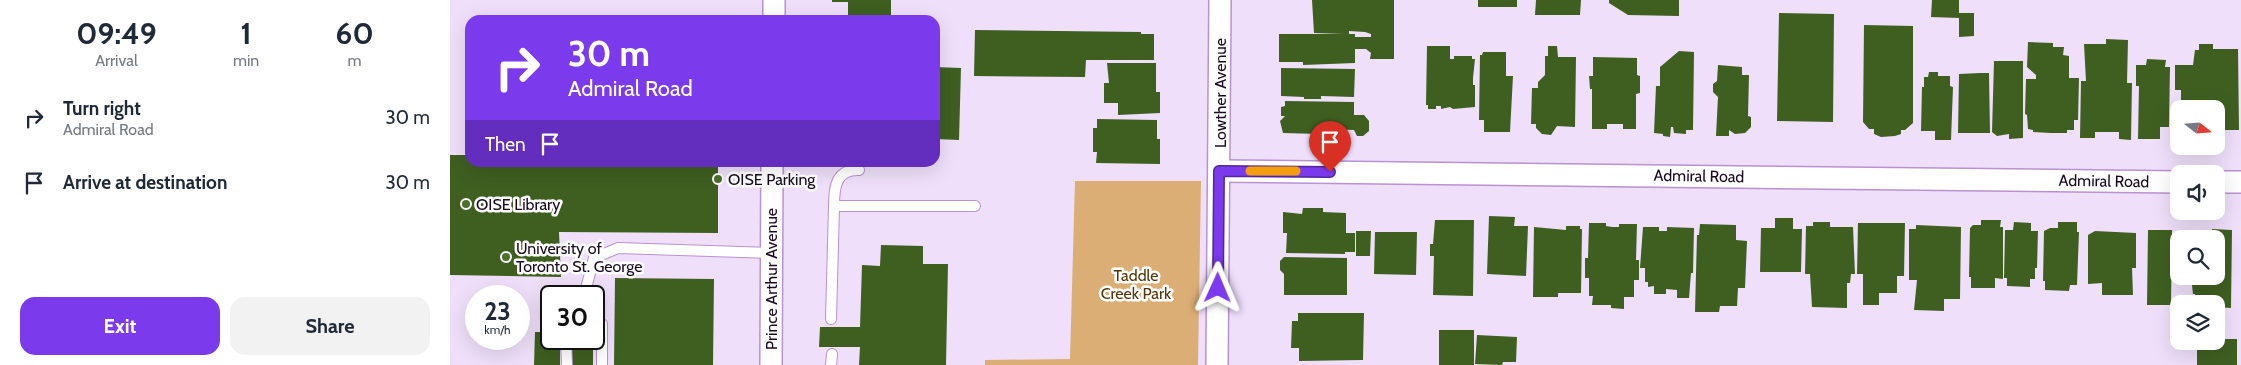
<!DOCTYPE html>
<style>
body{margin:0;font-family:Cabin,sans-serif;background:#f2f2f3;color:#1f2937;height:100vh;display:flex;flex-direction:column;font-size:19px;white-space:nowrap}
*{box-sizing:border-box;margin:0}
p{font-size:16px;color:#747a83}
.icon{flex:none;width:28px;height:28px;fill:none;stroke:currentColor;stroke-width:2;stroke-linecap:round;stroke-linejoin:round}
.map{position:relative;flex:1;overflow:hidden}
.drawer{display:flex;flex-direction:column;background:#fff;width:450px}
.drawer>*{flex:none}
.banner{position:absolute;left:15px;top:15px;width:475px;height:152px;border-radius:15px;box-shadow:0 5px 20px #0002;background:#7c3aed;color:#fff;overflow:hidden}
.needle{width:32px;rotate:107deg}
.tools{position:absolute;left:1720px;top:100px;display:grid;gap:10px}
.tools a{display:grid;place-items:center;width:55px;height:55px;border-radius:10px;background:#fff;box-shadow:0 5px 20px #0002;font-size:25px}
.speed{position:absolute;left:15px;top:285px;display:flex;gap:10px;font-size:25px;font-weight:700;text-align:center}
.speed>*{display:grid;place-content:center;width:65px;height:65px;border-radius:50%;background:#fff;box-shadow:0 5px 20px #0002;line-height:1}
.speed small{font-size:12px;font-weight:400}
.speed .limit{border:2px solid #111;border-radius:8px;background:#fff;color:#111}
.pin{position:absolute;display:grid;place-items:center;width:42px;height:42px;color:#fff;margin:-51px -21px;border-radius:50% 50% 50% 0;rotate:-45deg;box-shadow:0 0 5px #0007}
.pin .icon{rotate:45deg}
.me{position:absolute;width:55px;margin:-28px;rotate:1deg;stroke-linejoin:round;filter:drop-shadow(0 0 4px #0008)}
.turn{display:flex;align-items:center;gap:18px;height:105px;padding:0 20px;font-size:22px}
.turn .icon{width:65px;height:65px;stroke-width:2.5}
.turn b{display:block;font-size:35px;line-height:42px}
.then{display:flex;align-items:center;height:48px;padding:0 20px;background:#0003;gap:10px;font-size:19px}
.eta{display:flex;justify-content:space-evenly;align-items:center;height:85px;text-align:center}
.eta b{font-size:30px;font-weight:700;line-height:35px}
.cta{display:flex;gap:10px;margin-top:auto;padding:10px 20px}
.cta a{flex:1;height:58px;border-radius:15px;background:#7c3aed;color:#fff;font-size:20px;font-weight:700;line-height:58px;text-align:center}
.cta a+a{background:#f2f2f3;color:#1f2937}
ul{padding:0;list-style:none}
li{display:flex;align-items:center;gap:15px;height:65px;padding:0 20px}
li div{flex:1}
li b{display:block;font-size:19px}
li em{font-style:normal}
main{display:flex;flex:1;min-height:0}
.map>svg:first-child{display:block}
</style>
<main>
<section class="drawer">
<div class="eta">
<div><b>09:49</b><p>Arrival</p></div>
<div><b>1</b><p>min</p></div>
<div><b>60</b><p>m</p></div>
</div>
<ul>
<li><svg class="icon" aria-label="right" viewBox="0 0 24 24"><path d="M7 20v-9h11M14 6l5 5-5 5"/></svg><div><b>Turn right</b><p>Admiral Road</p></div><em>30 m</em></li>
<li><svg class="icon" aria-label="arrive" viewBox="0 0 24 24"><path d="M6 21V4h12l-3 4 3 4H6"/></svg><div><b>Arrive at destination</b></div><em>30 m</em></li>
</ul>
<div class="cta"><a>Exit</a><a>Share</a></div>
</section>
<div class="map">
<svg width="1791" height="365" viewBox="0 0 1791 365">
<rect width="100%" height="100%" fill="#efdffa"/>
<path fill="#dbae75" d="M625 181H751L748 365H535V360L620 359Z"/>
<g fill="#3f5f21" fill-rule="evenodd">
<path d="M382 0H441V19H398V2H382Z"/>
<path d="M862 0H944V59H920L921 53 916 49H905V63L853 65V62H829V34H894L864 33ZM899 31 915 32 921 34V37H905V34H899Z"/>
<rect x="1028" y="0" width="39" height="7"/>
<path d="M1086 0H1131L1130 15H1085Z"/>
<path d="M1159 0H1229V16L1178 15 1159 3Z"/>
<path d="M1482 0H1509V13H1524V36L1509 37V18L1481 17Z"/>
<path d="M1329 13 1384 14 1383 122 1327 121Z"/>
<path d="M1414 25 1463 26V123L1455 130H1451V134L1445 136 1431 137 1424 134V129H1419L1413 122Z"/>
<path d="M525 30 691 32V34H704V60H636L635 77 524 76Z"/>
<path d="M1656 39 1678 40 1677 83H1682L1681 140 1669 139V132H1645V138H1630L1631 81H1636L1634 44H1656Z"/>
<path d="M1578 42 1603 43V47H1614L1613 55 1619 56V78H1629L1628 120H1624V130H1617V133H1601L1583 132V130L1578 129 1577 115 1575 114 1576 79H1586V75L1577 67Z"/>
<path d="M1749 44H1763V49H1788L1789 130H1766V109H1731V90H1725V65H1743L1745 50H1749Z"/>
<path d="M977 46H1000V59H1004V56H1022V59H1025L1023 78V85H1025V107L1003 109 1000 107 991 109V106H986V109H978V105H976Z"/>
<path d="M1098 46H1107L1108 57H1126L1125 127 1107 126 1101 135 1092 134 1086 128V124H1081L1082 88H1088V82L1095 75V56H1098Z"/>
<path d="M1229 51 1244 52 1243 130H1236V134L1224 133 1223 127H1221L1220 137 1213 136V134L1204 133 1206 86H1210V67Z"/>
<path d="M1033 52H1056V76H1063L1060 132H1034V120H1029L1030 55H1032Z"/>
<path d="M1143 57 1187 58V75L1190 76V93L1186 94V129H1173V124H1157V129H1142V89H1140L1139 76H1143Z"/>
<path d="M1697 59 1716 60 1715 67H1720L1719 127H1710V139H1688L1689 86H1686V65H1696Z"/>
<path d="M1544 61H1573V138L1559 139V134L1547 136 1542 132Z"/>
<path d="M657 63H706V92H710V113L668 115V103H654V83H659Z"/>
<path d="M1268 65 1292 67V75H1299L1298 116 1301 117V127L1295 133 1285 134 1279 130V136H1266L1268 97 1263 92V84L1267 81Z"/>
<path d="M485 67 511 68 509 140 485 139Z"/>
<path d="M831 68 905 69 904 97 871 96V99H854V97L831 96Z"/>
<path d="M1479 72H1488V76H1500V86L1503 87 1501 140H1485V131H1471L1472 87H1474V77H1478Z"/>
<path d="M1530 73H1539L1540 133H1508L1509 74Z"/>
<path d="M835 101 904 102V115H914L919 121V131L913 136H907L904 130 870 129V134L833 133 830 121 835 116H831V107L835 106Z"/>
<path d="M647 119 707 120V139H710V164L646 163 647 152H643V128H647Z"/>
<path d="M0 155H20V162H268V233L109 232 111 277 0 275Z"/>
<path d="M853 208H873V212L896 213V233H905V252H895V254L836 253 837 233H833V212L852 214Z"/>
<path d="M1039 216 1065 217 1064 226H1078L1076 276 1037 274Z"/>
<path d="M1325 218H1343V229H1352L1351 272H1310L1311 228H1325Z"/>
<path d="M985 220H1024L1023 296 983 295 984 256H980V244H983Z"/>
<path d="M1531 220H1551L1550 227H1553V279L1545 278V288H1521V277H1519L1520 228 1523 225H1531Z"/>
<path d="M1363 222H1380V227H1403L1405 274H1401L1400 283H1397V308L1362 307 1360 274H1355L1356 226H1363Z"/>
<path d="M1564 222 1581 223V231H1588L1587 268H1585V279H1580V287L1557 286V278H1554L1555 230H1563Z"/>
<path d="M1608 222H1627V232H1629L1627 285H1620L1619 291 1595 290V281H1593L1594 231 1600 228H1608Z"/>
<path d="M1139 223H1156V226L1162 227H1169V224H1187L1186 260H1189V280H1184V297H1174V309L1161 308V305H1142L1143 296H1139V278H1135V258H1138Z"/>
<path d="M1408 223H1455L1454 276H1447V293H1429V305H1413V274H1407Z"/>
<path d="M1250 224 1286 225V240L1297 241 1295 288H1288L1287 306H1270L1269 312H1245L1247 235H1249Z"/>
<path d="M1466 225 1511 227 1510 299H1494V311L1464 310 1467 280H1459V229H1466Z"/>
<path d="M1116 226H1130V229H1132L1131 293H1108V297H1083L1084 227 1116 230Z"/>
<path d="M1193 227H1209V231H1217V227L1244 228 1243 273H1241L1239 298H1227V290L1216 289V294H1204V286L1198 287V282H1195V268H1190Z"/>
<path d="M1762 229 1782 230 1781 308 1766 307V304H1745V294H1743L1741 276H1766V239H1752L1762 232Z"/>
<path d="M1698 230H1722L1721 305H1697Z"/>
<path d="M906 231H921L920 256H906Z"/>
<path d="M1645 231 1686 233V268H1682L1683 295H1652V283L1638 284V235Z"/>
<path d="M925 232H967L966 275 924 274Z"/>
<path d="M431 245 473 246V264H498L496 365H409L410 347H369L370 327H410L412 265 430 266Z"/>
<path d="M834 257 897 258V295H834V274L830 270V261Z"/>
<path d="M165 278 264 279 263 365H164Z"/>
<path d="M848 313H914L913 360 849 361V348H841L842 321H848Z"/>
<rect x="989" y="330" width="35" height="35"/>
<path d="M1766 331H1773V339H1787V365H1747V341H1766Z"/>
<path d="M85 332H101V339H110V365H84Z"/>
<path d="M1027 335 1067 337 1066 362H1053L1052 365 1025 364Z"/>
<path d="M121 339H143V365H122Z"/>
</g>
<g fill="none" stroke-linecap="round" stroke-linejoin="round">
<g stroke="#b992d0" stroke-width="12">
<g id="service">
<path d="M384 206C384 187 386 169 409 170"/>
<path d="M134 296 144 258 168 248 321 253"/>
<path d="M381 319 384 206H525"/>
<path d="M144 324H152V365"/>
<path d="M116 339 117 365"/>
<path d="M381 365 382 354"/>
</g>
</g>
<g stroke="#b992d0" stroke-width="24">
<g id="minor">
<path d="M324 20V0"/>
<path d="M769 171 1729 182"/>
<path d="M1766 182H1791"/>
<path d="M321 365 322 162"/>
<path d="M767 365 770 0"/>
</g>
</g>
<use href="#service" stroke="#fff" stroke-width="10"/>
<use href="#minor" stroke="#fff" stroke-width="21"/>
</g>
<g fill="none" stroke-linecap="round" stroke-linejoin="round">
<g stroke="#51269a" stroke-width="12">
<path id="route" d="M768 288 769 171 880 172"/>
</g>
<use href="#route" stroke="#7c3aed" stroke-width="9"/>
<path stroke="#f59e0b" stroke-width="9" d="M800 171H846"/>
</g>
<g fill="#4b7029" stroke="#fff" stroke-width="2">
<circle cx="268" cy="179" r="5"/>
<circle cx="16" cy="204" r="5"/>
<circle cx="56" cy="257" r="5"/>
</g>
<g text-anchor="middle" dominant-baseline="central" stroke-width="5" stroke-linejoin="round" paint-order="stroke">
<g font-size="16" fill="#180920" stroke="#fff">
<text transform="translate(770 93) rotate(-90)">Lowther Avenue</text>
<text transform="translate(1249 176) rotate(1)">Admiral Road</text>
<text transform="translate(1654 181) rotate(1)">Admiral Road</text>
<text transform="translate(321 279) rotate(-90)">Prince Arthur Avenue</text>
</g>
<g font-size="16" fill="#180920" stroke="#fff" text-anchor="start">
<text x="278" y="179">OISE Parking</text>
<text x="26" y="204">OISE Library</text>
<text x="66" y="248">University of<tspan x="66" dy="18">Toronto St. George</tspan></text>
</g>
<g font-size="16" fill="#543608" stroke="#fff">
<text x="686" y="275">Taddle<tspan x="686" dy="18">Creek Park</tspan></text>
</g>
</g>
</svg>
<div class="tools">
<a><svg class="needle" viewBox="-14 -14 28 28"><path d="M0-13l5 13h-10z" fill="#e53935"/><path d="M0 13l5-13h-10z" fill="#747a83"/></svg></a>
<a><svg class="icon" aria-label="sound" viewBox="0 0 24 24"><path d="M4 9h4l5-4v14l-5-4H4zM17 9q2 3 0 6"/></svg></a>
<a><svg class="icon" aria-label="search" viewBox="0 0 24 24"><circle cx="10" cy="10" r="6"/><path d="M15 15l6 6"/></svg></a>
<a><svg class="icon" aria-label="layers" viewBox="0 0 24 24"><path d="M12 4l9 5-9 5-9-5zM3 14l9 5 9-5"/></svg></a>
</div>
<div class="speed"><div>23<small>km/h</small></div><div class="limit">30</div></div>
<div class="pin" style="left:880px;top:172px;background:#d93025"><svg class="icon" aria-label="arrive" viewBox="0 0 24 24"><path d="M6 21V4h12l-3 4 3 4H6"/></svg></div>
<svg class="me" style="left:768px;top:288px" viewBox="-20 -20 40 40"><path d="M0-17L14 15 0 8-14 15z" fill="#7c3aed" stroke="#fff" stroke-width="4"/></svg>
<div class="banner">
<div class="turn"><svg class="icon" aria-label="right" viewBox="0 0 24 24"><path d="M7 20v-9h11M14 6l5 5-5 5"/></svg><div><b>30 m</b>Admiral Road</div></div>
<div class="then">Then<svg class="icon" aria-label="arrive" viewBox="0 0 24 24"><path d="M6 21V4h12l-3 4 3 4H6"/></svg></div>
</div>
</div>
</main>
